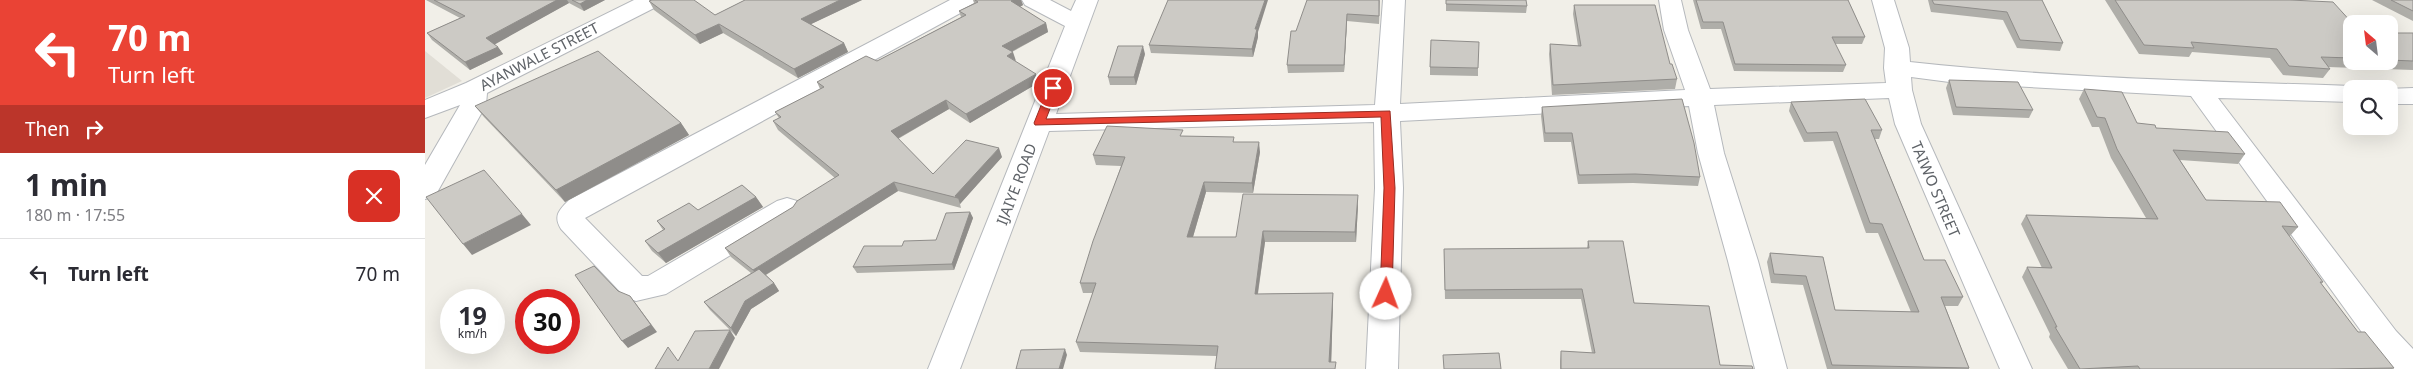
<!DOCTYPE html>
<meta charset="utf-8">
<style>
body{margin:0;font-family:"Noto Sans",sans-serif;background:#f2f2f3;color:#2b2b33;height:100vh;display:flex;flex-direction:column;font-size:19px;white-space:nowrap}
*{box-sizing:border-box;margin:0}
p{font-size:16px;color:#7c7c81}
.icon{flex:none;width:28px;height:28px;fill:none;stroke:currentColor;stroke-width:2;stroke-linecap:round;stroke-linejoin:round}
.map{position:relative;flex:1;overflow:hidden}
.sheet{display:flex;flex-direction:column;background:#fff;width:425px}
.sheet>*{flex:none}
.top-card{background:#ea4335;color:#fff;overflow:hidden}
.needle{width:32px;rotate:332deg}
.buttons{position:absolute;left:1918px;top:15px;display:grid;gap:10px}
.buttons a{display:grid;place-items:center;width:55px;height:55px;border-radius:10px;background:#fff;box-shadow:0 5px 20px #0002;font-size:25px}
.speed{position:absolute;left:15px;top:289px;display:flex;gap:10px;font-size:25px;font-weight:700;text-align:center}
.speed>*{display:grid;place-content:center;width:65px;height:65px;border-radius:50%;background:#fff;box-shadow:0 5px 20px #0002;line-height:1}
.speed small{font-size:12px;font-weight:400}
.speed .limit{border:8px solid #d22;background:#fff;color:#111}
.pin{position:absolute;display:grid;place-items:center;width:42px;height:42px;color:#fff;margin:-21px;border:2px solid #fff;border-radius:50%;box-shadow:0 1px 5px #0007}
.me{position:absolute;width:55px;margin:-28px;rotate:2deg;stroke-linejoin:round;filter:drop-shadow(0 0 4px #0008)}
.turn{display:flex;align-items:center;gap:18px;height:105px;padding:0 25px;font-size:22px}
.turn .icon{width:65px;height:65px;stroke-width:2.5}
.turn b{display:block;font-size:35px;line-height:42px}
.then{display:flex;align-items:center;height:48px;padding:0 25px;background:#0003;gap:10px;font-size:19px}
.round{display:grid;place-items:center;flex:none;width:52px;height:52px;border-radius:10px;background:#f2f2f3}
.overview{display:flex;align-items:center;justify-content:space-between;height:85px;padding:0 25px}
h1{font-size:30px;font-weight:700;line-height:38px}
ul{padding:0;list-style:none}
li{display:flex;align-items:center;gap:15px;height:70px;padding:0 25px;border-top:1px solid #e1e1e2}
li div{flex:1}
li b{display:block;font-size:19px}
li em{font-style:normal}
main{display:flex;flex:1;min-height:0}
.map>svg:first-child{display:block}
</style>
<main>
<section class="sheet">
<div class="top-card">
<div class="turn"><svg class="icon" aria-label="left" viewBox="0 0 24 24"><path d="M17 20v-9H6M10 6l-5 5 5 5"/></svg><div><b>70 m</b>Turn left</div></div>
<div class="then">Then<svg class="icon" aria-label="right" viewBox="0 0 24 24"><path d="M7 20v-9h11M14 6l5 5-5 5"/></svg></div>
</div>
<div class="overview"><div><h1>1 min</h1><p>180 m · 17:55</p></div><a class="round" style="background:#d93025;color:#fff"><svg class="icon" aria-label="close" viewBox="0 0 24 24"><path d="M6 6l12 12M18 6L6 18"/></svg></a></div>
<ul>
<li><svg class="icon" aria-label="left" viewBox="0 0 24 24"><path d="M17 20v-9H6M10 6l-5 5 5 5"/></svg><div><b>Turn left</b></div><em>70 m</em></li>
</ul>
</section>
<div class="map">
<svg width="1988" height="369" viewBox="0 0 1988 369">
<rect width="100%" height="100%" fill="#f1efe8"/>
<path fill="#e1ded6" d="M0 51 37 81 0 98Z"/>
<g fill="none" stroke-linecap="round" stroke-linejoin="round">
<g stroke="#b5b8bc" stroke-width="2">
<g id="street">
<path d="M209 0H238L235 5 62 93 61 105 14 189 10 196 0 199V165L35 105 0 118V100L41 83Z"/>
<path d="M525 0H553L550 5 160 218 217 276H223L352 201 362 198 372 201 376 208 372 215 241 294 211 301 200 297 136 229C128 216 134 210 144 200Z"/>
<path d="M597 0H625L646 11 651 0H673L631 114 950 105 958 0H980L975 104 1260 90 1239 30 1234 0H1256L1263 30 1285 89 1461 83 1459 68 1460 48 1447 0H1469L1484 48 1485 62C1631 78 1779 81 1926 86L1935 88 1926 89V102L1793 98 1971 331 1988 349V369H1966L1949 349 1766 96 1532 83 1486 77 1487 90 1496 124 1607 369H1575L1470 124 1464 98 1289 105 1299 153 1333 261 1362 369H1330L1303 261 1273 153 1264 106 975 121 978 188 973 369H941L950 188 949 122 624 131 535 369H503L640 26 600 5Z"/>
<path d="M1988 88V104H1964V89H1961Z"/>
</g>
</g>
<use href="#street" fill="#fff" fill-rule="evenodd"/>
</g>
<g fill="#afaea9">
<path d="M1 0H180L159 11 144 3 69 44 73 47 78 54 45 70 7 40 2 33 35 18Z"/>
<path d="M320 0H437L386 24 419 43 423 52 373 78 298 33 275 44 229 10 224 1 290 15Z"/>
<path d="M548 0H596L598 5 595 7 621 23 623 32 587 52 590 61 613 83 545 123 524 109 473 139 508 174 577 157 535 204 536 208 473 191 341 275 349 283 354 291 326 309 311 336 285 310 279 302 326 273 306 257 300 248 368 207 410 178 353 130 348 121 354 118 350 112 395 89 392 82 452 61 536 17 534 11 549 3Z"/>
<path d="M955 0 954 24 922 21 919 72 863 73 862 65 871 31Z"/>
<path d="M1021 0 1102 6 1101 13 1021 11Z"/>
<path d="M1268 0H1423L1440 37 1437 44H1410L1421 65 1418 72 1309 71 1296 29H1276Z"/>
<path d="M1503 0H1617L1638 43 1635 51 1592 48 1578 20 1506 12Z"/>
<path d="M1680 0H1865L1926 24V61H1964V33H1988V70L1903 67 1905 69 1898 78 1858 75 1845 58 1767 52 1764 57 1714 54Z"/>
<path d="M1947 0H1988V21Z"/>
<path d="M1149 5 1245 64 1252 79 1250 89 1127 95 1124 54 1125 44 1153 46 1148 14Z"/>
<path d="M833 32V37L828 57 726 53 724 45Z"/>
<path d="M720 54 711 85H685L683 77Z"/>
<path d="M1005 67 1053 68V76L1005 75Z"/>
<path d="M1524 80 1608 110 1604 118 1528 115 1521 88Z"/>
<path d="M1659 89 1712 123 1731 128 1820 154 1813 164 1755 160 1781 200 1873 227 1865 236H1864L1898 282 1896 284 1933 332 1969 368 1967 369H1643L1624 337 1625 334 1597 277 1602 267 1617 268 1596 224 1601 215 1721 218 1686 158 1674 127H1667L1654 99Z"/>
<path d="M1366 102 1457 130 1454 139H1450L1499 260 1538 297 1533 306H1520L1544 368V369H1402L1378 285 1346 283 1342 262 1345 253 1398 257 1410 310 1486 312 1453 233H1441L1408 141 1379 142 1364 111Z"/>
<path d="M50 106 256 123 264 135 140 202 59 117Z"/>
<path d="M1117 107 1275 177 1273 186 1208 183 1153 184 1146 142H1119L1116 116Z"/>
<path d="M759 136 810 142 835 152 828 193 781 192 768 237H811L933 205 931 242H840L833 294 908 293V303L906 362 791 356 655 352 651 342 668 293H658L655 283 696 166 671 165 668 155Z"/>
<path d="M331 197 338 207 241 263 227 251 220 241 238 230 232 221 273 210Z"/>
<path d="M545 212 548 218 529 270 432 273 428 267 477 246 511 240Z"/>
<path d="M1163 241 1209 303 1295 365 1328 369H1135V361L1136 351 1167 353 1156 299H1020L1019 249 1162 248Z"/>
</g>
<g fill="#8f8d8a">
<path d="M132 0H142L144 3 67 46 61 38Z"/>
<path d="M162 0H180L159 11 155 4Z"/>
<path d="M415 0H437L380 27 376 19Z"/>
<path d="M588 0H596L598 5 589 10 586 1Z"/>
<path d="M840 0H843L833 32V37L828 57 827 49 830 29Z"/>
<path d="M922 14V21L919 72V65Z"/>
<path d="M621 23 623 32 580 55 577 46Z"/>
<path d="M294 24 298 33 275 44 270 35Z"/>
<path d="M419 43 423 52 373 78 369 69Z"/>
<path d="M718 46 720 54 711 85 709 77Z"/>
<path d="M73 47 78 54 45 70 40 62Z"/>
<path d="M588 52 591 61 582 56Z"/>
<path d="M611 74 613 83 545 123 541 114Z"/>
<path d="M521 100 524 109 470 140 466 131Z"/>
<path d="M256 123 264 135 140 202 131 190Z"/>
<path d="M834 142 835 152 828 193 827 183Z"/>
<path d="M574 148 577 157 535 204 533 198 530 196Z"/>
<path d="M469 182 473 191 334 279 328 270Z"/>
<path d="M779 182 781 192 765 247 762 237Z"/>
<path d="M933 195V205L931 242 930 232Z"/>
<path d="M331 197 338 207 241 263 233 253Z"/>
<path d="M545 212 548 218 529 270 527 264Z"/>
<path d="M97 214 106 225 47 255 38 244Z"/>
<path d="M838 231 840 242 831 305 830 294Z"/>
<path d="M349 283 354 291 326 309 311 336 306 328 320 301Z"/>
<path d="M908 293V303L906 369 904 362Z"/>
<path d="M205 296 232 332 203 348 197 341Z"/>
<path d="M305 330 310 338 294 369H284Z"/>
<path d="M640 349 642 355 638 369H634Z"/>
</g>
<g fill="#cccac5" stroke="#8f8d8a">
<path d="M9 0H132L61 38 73 47 40 62 2 33 40 16Z"/>
<path d="M147 0H162L155 4Z"/>
<path d="M227 0H269L290 15 320 0H415L376 19 419 43 369 69 294 24 270 35 224 1Z"/>
<path d="M550 0H588L586 1 621 23 577 46 588 52 582 56 611 74 541 114 521 100 466 131 508 174 541 140 574 148 530 196 533 198 469 182 328 270 300 248 368 207 372 201 414 175 348 121 356 117 350 112 399 87 392 82 441 56 452 61 541 15 534 11 553 2Z"/>
<path d="M743 0H840L830 29H832L827 49 724 45Z"/>
<path d="M882 0H954V16L922 14 919 65H862L866 31H871Z"/>
<path d="M1021 0H1101L1102 6 1021 4Z"/>
<path d="M1271 0H1423L1440 37H1407L1421 65 1310 64 1298 22H1278Z"/>
<path d="M1507 0H1617L1638 43 1595 40 1582 12 1509 4Z"/>
<path d="M1690 0H1865L1908 2 1928 24H1926V58L1896 57 1905 69 1864 66 1852 49 1766 42 1769 48 1719 45Z"/>
<path d="M1966 0H1988V11Z"/>
<path d="M1149 5H1230L1245 64H1247L1252 79 1128 85 1125 44 1156 46Z"/>
<path d="M1964 33H1988V61L1964 60Z"/>
<path d="M1006 40 1054 42 1053 68 1005 67Z"/>
<path d="M693 46H718L709 77H683Z"/>
<path d="M173 51 256 123 131 190 50 106Z"/>
<path d="M1524 80 1593 82 1608 110 1531 107Z"/>
<path d="M1659 89 1697 92 1712 123 1730 125 1731 128 1803 132 1820 154 1748 150 1781 200 1855 202 1873 227 1857 226 1898 282H1895L1933 332H1940L1969 368 1903 369H1715L1713 366 1655 369 1630 327H1632L1602 267 1627 268 1601 215 1733 219 1692 149 1680 118 1672 117Z"/>
<path d="M1257 99 1269 143 1275 177 1210 174 1154 175 1147 133H1120L1117 107Z"/>
<path d="M1440 99 1457 130H1446L1499 260H1520L1538 297H1516L1544 368 1407 365 1381 276 1349 274 1345 253 1398 257 1410 310 1494 312 1457 224 1445 223 1412 132 1382 133 1366 102Z"/>
<path d="M682 126 758 130 755 136 809 137 808 142H834L827 183 779 182 762 237H811L818 194 933 195 930 232 838 231 830 294 908 293 904 362H911L910 369H790L793 346 651 342 671 283H655L668 241 700 157 668 155Z"/>
<path d="M59 170 97 214 38 244 1 197Z"/>
<path d="M317 185 331 197 233 253 220 241 240 229 232 221 264 203 273 210Z"/>
<path d="M545 212 527 264 428 267 439 246H477L479 241 511 240 521 213Z"/>
<path d="M1163 241H1198L1209 303 1284 306 1295 365 1327 366 1328 369H1136V351L1170 353 1157 289 1020 290 1019 249 1164 248Z"/>
<path d="M169 266 193 291 205 296 226 325 197 341 150 275Z"/>
<path d="M334 269 349 283 320 301 306 328 279 302Z"/>
<path d="M305 330 284 369H230L243 347 253 361 270 331Z"/>
<path d="M640 349 634 369H591L596 350Z"/>
<path d="M1074 353 1076 369H1019L1018 355Z"/>
</g>
<path fill="#ea4335" stroke="#982c22" d="M628 85 633 88 621 119 965 111 970 188 967 294 965 298H957L955 294 959 188 956 117 610 125 609 123 623 88Z"/>
<g text-anchor="middle" dominant-baseline="central" stroke-width="4" stroke-linejoin="round" paint-order="stroke">
<g font-size="15" fill="#5f6368" stroke="#fff">
<text transform="translate(114 56) rotate(-27)">AYANWALE STREET</text>
<text transform="translate(591 184) rotate(-69)">IJAIYE ROAD</text>
<text transform="translate(1511 189) rotate(67)">TAIWO STREET</text>
</g>
</g>
</svg>
<div class="buttons">
<a><svg class="needle" viewBox="-14 -14 28 28"><path d="M0-13l5 13h-10z" fill="#e53935"/><path d="M0 13l5-13h-10z" fill="#7c7c81"/></svg></a>
<a><svg class="icon" aria-label="search" viewBox="0 0 24 24"><circle cx="10" cy="10" r="6"/><path d="M15 15l6 6"/></svg></a>
</div>
<div class="speed"><div>19<small>km/h</small></div><div class="limit">30</div></div>
<div class="pin" style="left:628px;top:88px;background:#d93025"><svg class="icon" aria-label="arrive" viewBox="0 0 24 24"><path d="M6 21V4h12l-3 4 3 4H6"/></svg></div>
<svg class="me" style="left:961px;top:294px" viewBox="-20 -20 40 40"><circle r="19" fill="#fff"/><path d="M0-13L10 11 0 6-10 11z" fill="#ea4335"/></svg>
</div>
</main>
